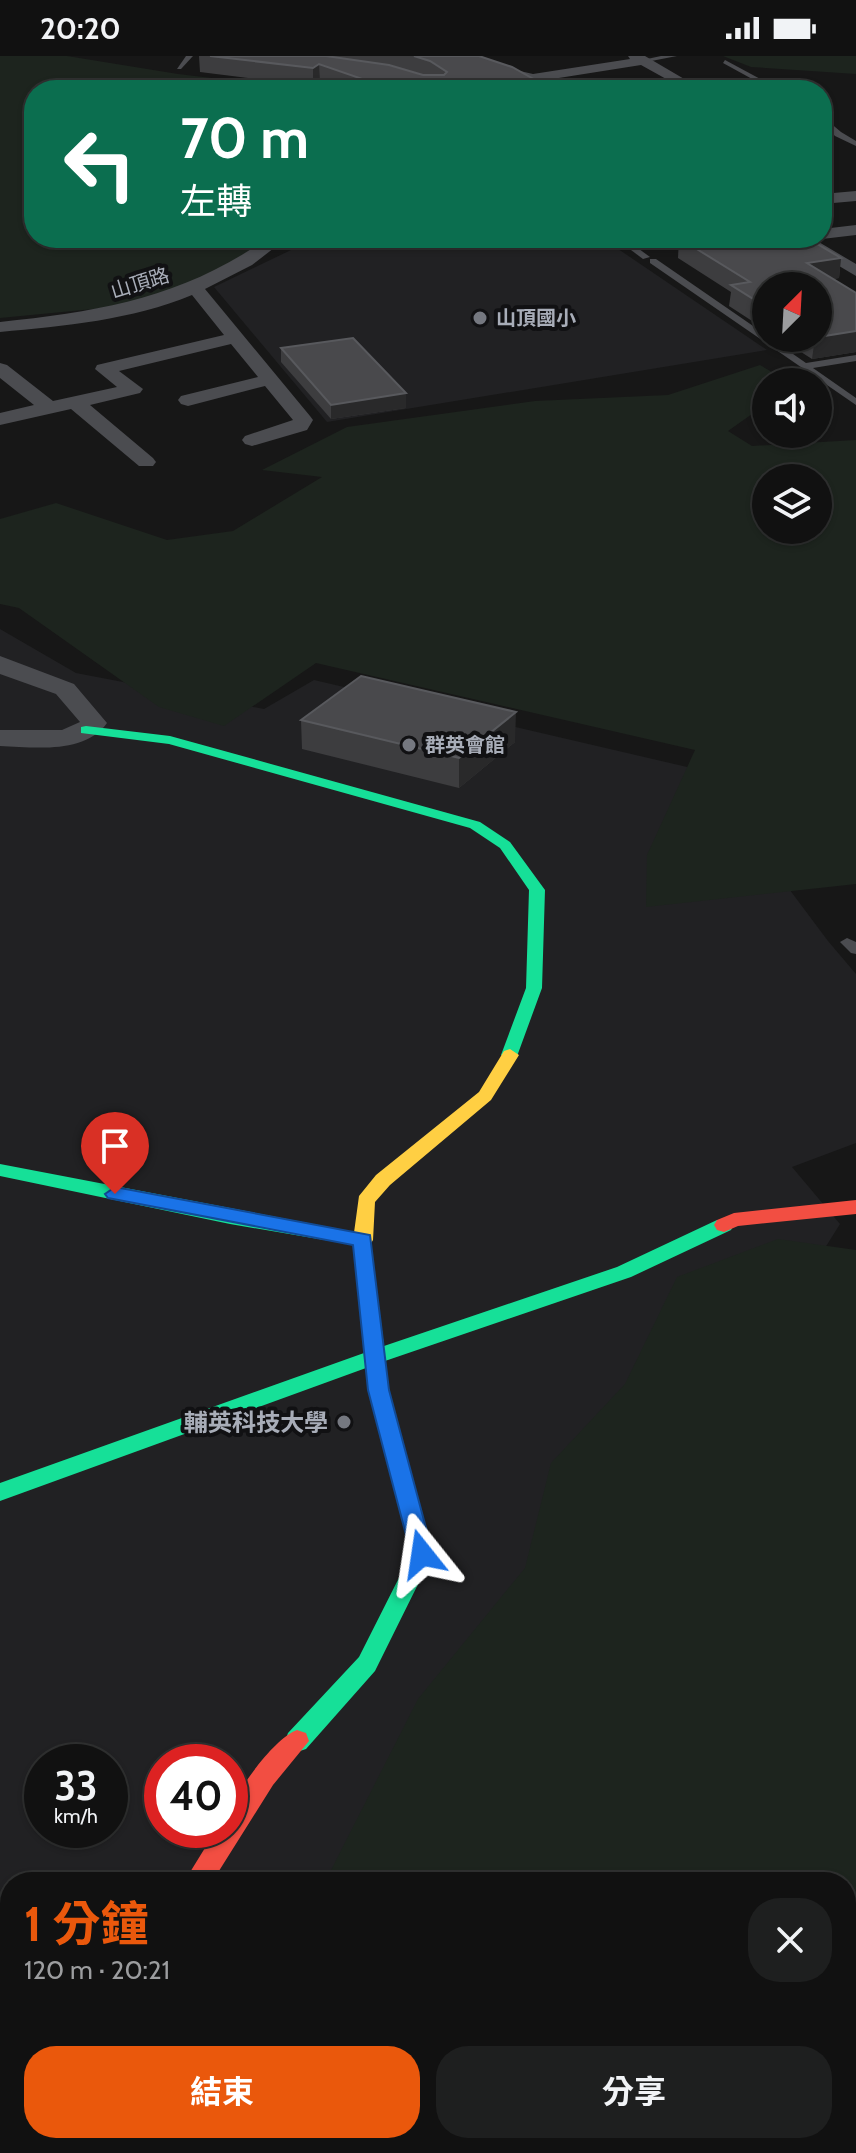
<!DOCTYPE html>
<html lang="zh-TW">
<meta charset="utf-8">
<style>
body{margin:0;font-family:Cabin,"Noto Sans TC",sans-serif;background:#1e1f1f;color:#f1f3f6;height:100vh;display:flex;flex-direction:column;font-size:30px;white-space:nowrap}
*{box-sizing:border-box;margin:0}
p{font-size:26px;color:#9c9d9f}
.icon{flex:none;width:44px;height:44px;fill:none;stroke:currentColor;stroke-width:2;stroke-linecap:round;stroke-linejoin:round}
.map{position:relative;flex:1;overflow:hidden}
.sheet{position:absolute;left:0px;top:1816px;width:856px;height:282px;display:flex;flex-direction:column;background:#111;border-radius:32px 32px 0 0;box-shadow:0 2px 6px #0004,0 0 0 2px #303131}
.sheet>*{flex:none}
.hud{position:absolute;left:24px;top:24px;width:808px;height:168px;border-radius:32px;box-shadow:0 2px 6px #0004,0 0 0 2px #303131;background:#0b6e4f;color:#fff;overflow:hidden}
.needle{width:52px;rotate:24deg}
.tools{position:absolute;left:752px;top:216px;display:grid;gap:16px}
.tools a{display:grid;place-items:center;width:80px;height:80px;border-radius:50%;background:#111;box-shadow:0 2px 6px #0004,0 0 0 2px #303131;font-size:40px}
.speed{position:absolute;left:24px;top:1688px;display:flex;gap:16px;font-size:40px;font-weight:700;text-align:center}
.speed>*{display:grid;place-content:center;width:104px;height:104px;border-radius:50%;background:#111;box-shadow:0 2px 6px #0004,0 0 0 2px #303131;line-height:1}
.speed small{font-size:20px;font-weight:400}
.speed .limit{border:12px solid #d22;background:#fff;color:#111}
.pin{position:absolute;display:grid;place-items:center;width:68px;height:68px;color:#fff;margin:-82px -34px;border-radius:50% 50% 50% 0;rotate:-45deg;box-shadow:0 0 8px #0007}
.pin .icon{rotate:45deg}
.me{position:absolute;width:88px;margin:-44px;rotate:345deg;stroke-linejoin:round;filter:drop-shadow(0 0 6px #0008)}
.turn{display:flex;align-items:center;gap:28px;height:168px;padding:0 24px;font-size:36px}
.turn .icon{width:104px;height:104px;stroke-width:2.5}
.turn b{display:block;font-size:56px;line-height:68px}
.round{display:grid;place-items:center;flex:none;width:84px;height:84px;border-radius:32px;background:#1e1f1f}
.head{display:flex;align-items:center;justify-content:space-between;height:136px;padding:0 24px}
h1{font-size:48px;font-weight:700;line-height:60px;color:#ea580c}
.cta{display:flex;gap:16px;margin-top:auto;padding:16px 24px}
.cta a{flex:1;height:92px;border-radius:32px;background:#ea580c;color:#fff;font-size:32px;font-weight:700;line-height:92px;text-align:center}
.cta a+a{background:#1e1f1f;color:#f1f3f6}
.status{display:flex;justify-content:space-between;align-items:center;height:56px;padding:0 40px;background:#111;direction:ltr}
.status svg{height:22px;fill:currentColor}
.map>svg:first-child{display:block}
</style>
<div class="status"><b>20:20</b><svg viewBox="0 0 49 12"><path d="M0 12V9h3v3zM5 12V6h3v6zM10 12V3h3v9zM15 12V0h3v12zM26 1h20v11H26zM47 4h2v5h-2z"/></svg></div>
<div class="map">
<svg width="856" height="2097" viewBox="0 0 856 2097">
<rect width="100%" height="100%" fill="#171717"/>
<g fill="#212123" fill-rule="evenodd">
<path d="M302 182H602L767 294 327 366 214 231 291 194Z"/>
<path d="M0 573 76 617 264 653 314 624 700 714 828 885 856 918V1087L792 1111 840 1168 741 1326 533 1826H10V2088H458L455 2097H0ZM42 1706H110V1774H42ZM162 1706H230V1774H162Z"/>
</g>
<g fill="#1d241e" fill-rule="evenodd">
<path d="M0 0H67L178 18 312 34H34V182L267 183 194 230 135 249 0 262Z"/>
<path d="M723 0H856V18L751 11Z"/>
<path d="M760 309 789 326H766V348L728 375 752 390 856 384V828L646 851 647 799 695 694 316 607 224 670 159 651 19 552 0 548V463L56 447 167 484 233 475 322 421 262 414 347 371 535 345 668 339ZM818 422V474H766V422Z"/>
<path d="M778 1183 856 1194V2097H470L476 2088H846V1826H325L418 1643 525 1512 551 1407 625 1328 677 1221Z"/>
</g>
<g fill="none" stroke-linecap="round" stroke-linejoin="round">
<g fill="#4b4c50" fill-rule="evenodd">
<path d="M186 0H193L181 13H177Z"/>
<path d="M661 0H677L641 7 638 5Z"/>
<path d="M725 4 779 33 780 34H772L723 7Z"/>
<path d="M822 60 841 76 856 85V90L835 80 822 66Z"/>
<path d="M615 182H624L650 201 643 203Z"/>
<path d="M650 203H656L766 279V282H770L806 307 856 299V305L813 312 856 342V349L650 207Z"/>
<path d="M847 882 856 886V898L851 897 840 886Z"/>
</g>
<g fill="#4b4c50" fill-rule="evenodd">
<path d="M431 0H455L533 18 630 3 628 0H645L703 34H686L641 9 546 24 561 34H544L528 25Z"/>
<path d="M856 135V145L822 148V138Z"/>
<path d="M856 169V179L822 183 818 182H822V173Z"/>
<path d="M268 182H287L252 209 205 233 310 360 313 364 307 374 252 390 245 388 242 384 245 380 293 364 265 330 188 350 181 348 178 344 181 340 258 321 231 288 119 315 143 333 140 337 90 349 153 402 156 406 153 410H139L71 353 0 369V357L34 349 0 322V307L7 309 53 345 117 331 95 313 97 309 224 279 192 239C132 264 64 270 0 276V266C102 255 182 242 268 182Z"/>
<path d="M792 182H812L856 208V220Z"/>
<path d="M0 600 74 628 107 667C84 699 33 691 0 690V674H62L80 666 56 638 0 618Z"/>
<path d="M10 2075V2088H56L53 2097H0Z"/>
</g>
<g fill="#16e098" fill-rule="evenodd">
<path d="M86 670 170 680 480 766 510 786 545 834 542 932 516 1003 510 1005 501 999 526 932 529 834 500 792 470 772 169 688 81 677V671Z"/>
<path d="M0 1108 370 1179 384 1290 617 1211 717 1164H731L734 1169 731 1174 631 1221 385 1305 388 1334 433 1498 375 1615 306 1693 297 1696 288 1693 285 1685 288 1677 359 1601 411 1498 368 1334 366 1312 0 1445V1427L364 1297 354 1189 230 1168 0 1120Z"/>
</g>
<path fill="#ffcf43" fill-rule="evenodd" d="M510 993 519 999 491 1044 390 1129 375 1146 373 1184 370 1189H356L353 1184 359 1140 376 1119 479 1036 504 995Z"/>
<g fill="#f24e42" fill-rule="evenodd">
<path d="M856 1144V1158L738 1170 724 1176 717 1174 714 1169 717 1164 734 1157Z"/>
<path d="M297 1674 306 1677 309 1685 273 1729 212 1826H184L216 1774H230C230 1766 229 1756 232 1749 242 1728 275 1682 297 1674Z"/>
</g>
</g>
<g fill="#3d3d3f">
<path d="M199 0H479L553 34H343L320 26 313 30 200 16Z"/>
<path d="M679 182H807L841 202 839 222 833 223 856 237V296L812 303 779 282H818V230H766V274L729 250 731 236 678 202Z"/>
<path d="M281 292 406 337V352L331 363 281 306Z"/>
<path d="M301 664 515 686 459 732 302 693Z"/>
</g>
<g fill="#29292a">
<path d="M319 8 320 26 313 30V12Z"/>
<path d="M841 202 839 222 804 228 807 207Z"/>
<path d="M856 275V296L812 303 815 282Z"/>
<path d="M406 337V352L331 363V349Z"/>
<path d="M516 656 515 686 459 732V702Z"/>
</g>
<g fill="#49494c" stroke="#58595d" stroke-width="2">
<path d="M210 0H326L389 9 423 19H444L447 16 430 5 414 0H479L512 11 553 34H394L319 8 313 12Z"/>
<path d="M679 182H807L841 202 807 207 856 237V275L818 281V230H766V251L731 229 750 226Z"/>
<path d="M353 282 406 337 331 349 281 292Z"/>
<path d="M361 620 516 656 459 702 301 664Z"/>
</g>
<path fill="#1a73e8" stroke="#114b97" stroke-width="2" d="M115 1131 370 1179 389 1334 433 1498 430 1505 422 1508 414 1505 411 1498 368 1334 353 1189 108 1142 105 1138Z"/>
<g fill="#757880" stroke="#111113" stroke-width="3">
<circle cx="480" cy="262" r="8"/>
<circle cx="409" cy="689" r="8"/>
<circle cx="344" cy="1366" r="8"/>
</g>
<g text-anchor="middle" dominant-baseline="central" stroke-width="8" stroke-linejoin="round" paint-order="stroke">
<g font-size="20" fill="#a8adb8" stroke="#111113">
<text transform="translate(140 227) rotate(-17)">山頂路</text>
</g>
<g font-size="20" font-weight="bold" fill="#a8adb8" stroke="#111113" text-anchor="start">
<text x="496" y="262">山頂國小</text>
<text x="425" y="689">群英會館</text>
</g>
<g font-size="24" font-weight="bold" fill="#a8adb8" stroke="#111113" text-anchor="end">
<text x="328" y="1366">輔英科技大學</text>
</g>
</g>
</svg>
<div class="tools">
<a><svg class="needle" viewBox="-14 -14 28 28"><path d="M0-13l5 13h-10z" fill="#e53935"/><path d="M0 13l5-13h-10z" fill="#9c9d9f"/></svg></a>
<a><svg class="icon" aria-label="sound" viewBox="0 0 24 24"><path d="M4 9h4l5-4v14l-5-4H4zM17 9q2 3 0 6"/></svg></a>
<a><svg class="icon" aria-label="layers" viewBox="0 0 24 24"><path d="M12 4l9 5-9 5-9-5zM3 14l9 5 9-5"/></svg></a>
</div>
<div class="speed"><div>33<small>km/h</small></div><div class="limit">40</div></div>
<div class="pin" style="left:115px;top:1138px;background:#d93025"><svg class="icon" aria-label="arrive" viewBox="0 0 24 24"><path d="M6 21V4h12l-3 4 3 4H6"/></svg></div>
<svg class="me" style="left:422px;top:1498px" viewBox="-20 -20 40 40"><path d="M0-17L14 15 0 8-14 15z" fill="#1a73e8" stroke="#fff" stroke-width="4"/></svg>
<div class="hud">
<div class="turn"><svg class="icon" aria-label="left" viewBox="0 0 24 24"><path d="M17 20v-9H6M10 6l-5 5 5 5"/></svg><div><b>70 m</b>左轉</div></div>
</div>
<section class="sheet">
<div class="head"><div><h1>1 分鐘</h1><p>120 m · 20:21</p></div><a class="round"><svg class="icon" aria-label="close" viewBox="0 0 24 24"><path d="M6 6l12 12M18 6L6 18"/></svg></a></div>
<div class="cta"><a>結束</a><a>分享</a></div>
</section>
</div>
